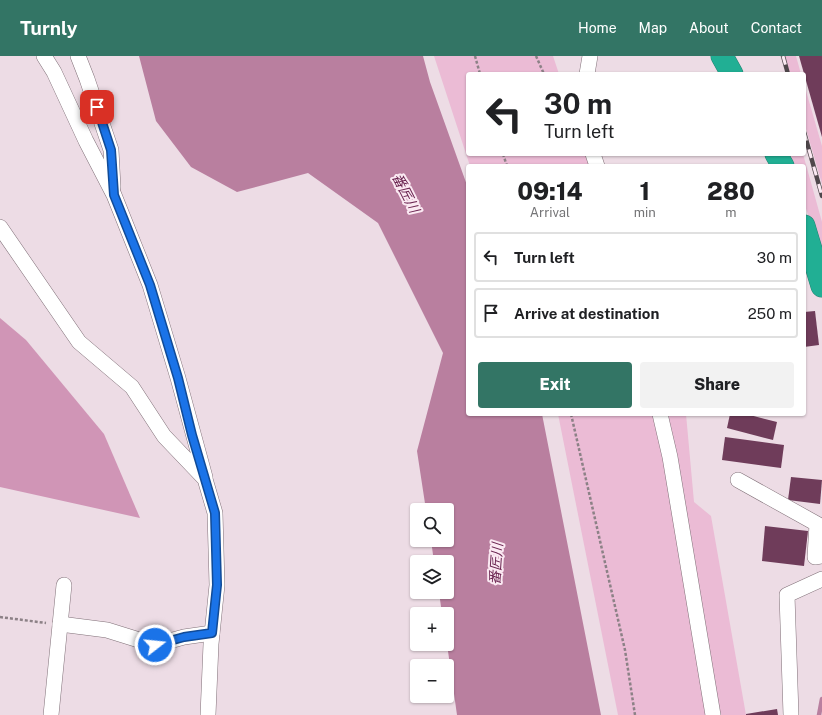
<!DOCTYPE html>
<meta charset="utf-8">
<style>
body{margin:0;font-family:"Public Sans","Noto Sans JP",sans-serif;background:#f2f2f2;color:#202124;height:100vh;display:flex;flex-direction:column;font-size:15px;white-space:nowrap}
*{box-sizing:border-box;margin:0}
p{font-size:13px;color:#757577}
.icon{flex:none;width:22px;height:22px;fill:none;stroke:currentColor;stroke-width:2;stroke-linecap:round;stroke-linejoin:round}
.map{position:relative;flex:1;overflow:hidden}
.sheet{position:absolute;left:466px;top:108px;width:340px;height:252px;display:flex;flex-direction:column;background:#fff;border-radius:4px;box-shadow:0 1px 3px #0004}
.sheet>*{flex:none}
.guide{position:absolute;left:466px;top:16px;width:340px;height:84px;border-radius:4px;box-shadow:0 1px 3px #0004;background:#fff;color:#202124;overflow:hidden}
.buttons{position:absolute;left:410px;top:447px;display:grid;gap:8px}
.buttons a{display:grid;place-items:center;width:44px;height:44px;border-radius:4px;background:#fff;box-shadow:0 1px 3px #0004;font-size:20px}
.pin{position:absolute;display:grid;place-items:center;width:34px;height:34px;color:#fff;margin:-17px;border-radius:8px;box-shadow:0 2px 6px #0006}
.me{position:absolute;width:44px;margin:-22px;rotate:74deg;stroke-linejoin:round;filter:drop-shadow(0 0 3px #0008)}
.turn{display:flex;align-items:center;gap:14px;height:84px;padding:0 12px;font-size:18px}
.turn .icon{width:52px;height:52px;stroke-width:2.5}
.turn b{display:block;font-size:28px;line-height:34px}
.eta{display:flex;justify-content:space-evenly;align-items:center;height:68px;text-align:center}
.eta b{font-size:24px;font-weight:800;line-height:28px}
.primary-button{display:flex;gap:8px;margin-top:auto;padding:8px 12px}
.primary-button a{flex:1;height:46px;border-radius:4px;background:#337565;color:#fff;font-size:16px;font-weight:800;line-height:46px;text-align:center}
.primary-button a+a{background:#f2f2f2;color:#202124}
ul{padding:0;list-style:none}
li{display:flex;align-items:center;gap:12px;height:50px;margin:0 8px 6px;padding:0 4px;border:2px solid #e0e0e0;border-radius:4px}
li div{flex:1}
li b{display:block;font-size:15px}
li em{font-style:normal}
header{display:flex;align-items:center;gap:24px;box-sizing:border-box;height:56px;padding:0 20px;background:#337565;color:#fff}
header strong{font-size:19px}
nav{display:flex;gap:22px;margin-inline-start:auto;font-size:14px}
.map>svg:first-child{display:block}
</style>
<header>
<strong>Turnly</strong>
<nav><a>Home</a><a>Map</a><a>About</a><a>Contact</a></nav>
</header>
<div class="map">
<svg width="822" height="659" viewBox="0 0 822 659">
<rect width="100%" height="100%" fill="#eddce5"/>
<g fill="#ebbbd5">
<path d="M434 0H553L559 18H468V98H597L605 110H470Z"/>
<path d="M785 0H796L801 18H790Z"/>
<path d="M804 28 822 90V128L804 66Z"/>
<path d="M791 98H803L822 166V198L804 147V110H793Z"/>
<path d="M558 358H686L694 446 711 460 746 659H618Z"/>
</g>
<path fill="#d095b6" d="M0 262 26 284 104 378 140 462 0 431Z"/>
<path fill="#b97f9f" d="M139 0H423L430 26 468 132V358H542L601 659H457L447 588V558H442L439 536H447V506H434L431 484H447V454H426L417 395 443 297 378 167 308 117 237 136 191 111 156 65Z"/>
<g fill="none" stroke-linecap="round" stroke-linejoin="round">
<path stroke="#b97f9f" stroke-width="4.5" d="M819 659 822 643"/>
</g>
<g fill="#6f3c5a">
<path d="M799 0H822V81Z"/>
<path d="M815 255 819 289 804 291V256Z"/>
<path d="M730 358H746L777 366 773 384 727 372Z"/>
<path d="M725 381 784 389 781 412 722 404Z"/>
<path d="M791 421 822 424 820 448 788 444Z"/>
<path d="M765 470 808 475 804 510 762 505Z"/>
<path d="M777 653 778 659H746V658Z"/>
</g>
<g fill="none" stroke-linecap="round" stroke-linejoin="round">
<g stroke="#807078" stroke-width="16">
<g id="minor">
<path d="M44 0 54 16 86 85 114 139 150 229 178 322 205 421"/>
<path d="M78 0 87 23 111 94 113 131"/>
<path d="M587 18 590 0"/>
<path d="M593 98 597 110"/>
<path d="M0 171 79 286 132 331 164 380 205 423 215 457 217 529 211 588 208 659"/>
<path d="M660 358 670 401 713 659"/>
<path d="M738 424 817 468 815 501 822 500"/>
<path d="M60 568 107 574 155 589 184 581 212 577"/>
<path d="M51 659 64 529"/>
<path d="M791 659 787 539 822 523"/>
</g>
</g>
<g stroke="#268070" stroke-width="23">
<g id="highway">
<path d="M722 0 732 18"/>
<path d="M776 98 783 110"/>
<path d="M804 170 822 230"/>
</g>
</g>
<g stroke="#8c8186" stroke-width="2.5" stroke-dasharray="3 2" stroke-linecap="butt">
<path d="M475 0 480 18"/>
<path d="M536 0 544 18"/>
<path d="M503 98 507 110"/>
<path d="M571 358 625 594 635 659"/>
<path d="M0 561 46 567"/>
</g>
<use href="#minor" stroke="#fff" stroke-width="15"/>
<use href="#highway" stroke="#21af94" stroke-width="22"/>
<g stroke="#4f474b" stroke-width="4.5">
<g id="rail">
<path d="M783 0 788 18"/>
<path d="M804 76 822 140"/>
</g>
</g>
<use href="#rail" stroke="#fbe9f2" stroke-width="3" stroke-dasharray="9" stroke-linecap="butt"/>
</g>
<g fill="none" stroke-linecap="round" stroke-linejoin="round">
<g stroke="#114b97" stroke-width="10">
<path id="route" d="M97 51 111 94 114 139 150 229 178 322 192 379 215 457 217 529 212 577 184 581 155 589"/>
</g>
<use href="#route" stroke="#1a73e8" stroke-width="7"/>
</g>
<g text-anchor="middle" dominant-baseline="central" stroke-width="4" stroke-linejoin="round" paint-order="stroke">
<g font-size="14" font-style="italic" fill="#6b2551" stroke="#fbe9f2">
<text transform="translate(406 137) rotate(63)">番匠川</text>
<text transform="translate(496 508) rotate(-86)">番匠川</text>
</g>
</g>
</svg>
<div class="buttons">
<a><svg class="icon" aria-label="search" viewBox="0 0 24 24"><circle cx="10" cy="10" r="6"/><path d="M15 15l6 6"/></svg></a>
<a><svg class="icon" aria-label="layers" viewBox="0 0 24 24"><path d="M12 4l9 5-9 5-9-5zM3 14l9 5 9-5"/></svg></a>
<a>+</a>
<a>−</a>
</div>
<div class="pin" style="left:97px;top:51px;background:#d93025"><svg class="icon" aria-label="arrive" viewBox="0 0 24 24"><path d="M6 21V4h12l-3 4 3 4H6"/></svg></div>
<svg class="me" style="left:155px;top:589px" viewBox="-20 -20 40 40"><circle r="17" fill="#1a73e8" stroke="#fff" stroke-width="3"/><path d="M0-11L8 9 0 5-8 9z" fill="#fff"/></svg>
<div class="guide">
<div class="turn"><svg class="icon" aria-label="left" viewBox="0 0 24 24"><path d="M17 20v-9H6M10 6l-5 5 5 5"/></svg><div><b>30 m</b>Turn left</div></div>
</div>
<section class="sheet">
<div class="eta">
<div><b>09:14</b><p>Arrival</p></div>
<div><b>1</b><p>min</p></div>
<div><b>280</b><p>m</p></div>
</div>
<ul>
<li><svg class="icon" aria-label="left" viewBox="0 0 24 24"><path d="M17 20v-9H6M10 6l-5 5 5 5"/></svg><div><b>Turn left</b></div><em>30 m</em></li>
<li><svg class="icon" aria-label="arrive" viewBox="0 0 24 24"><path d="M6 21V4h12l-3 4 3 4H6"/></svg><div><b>Arrive at destination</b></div><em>250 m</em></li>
</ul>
<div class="primary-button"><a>Exit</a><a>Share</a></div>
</section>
</div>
